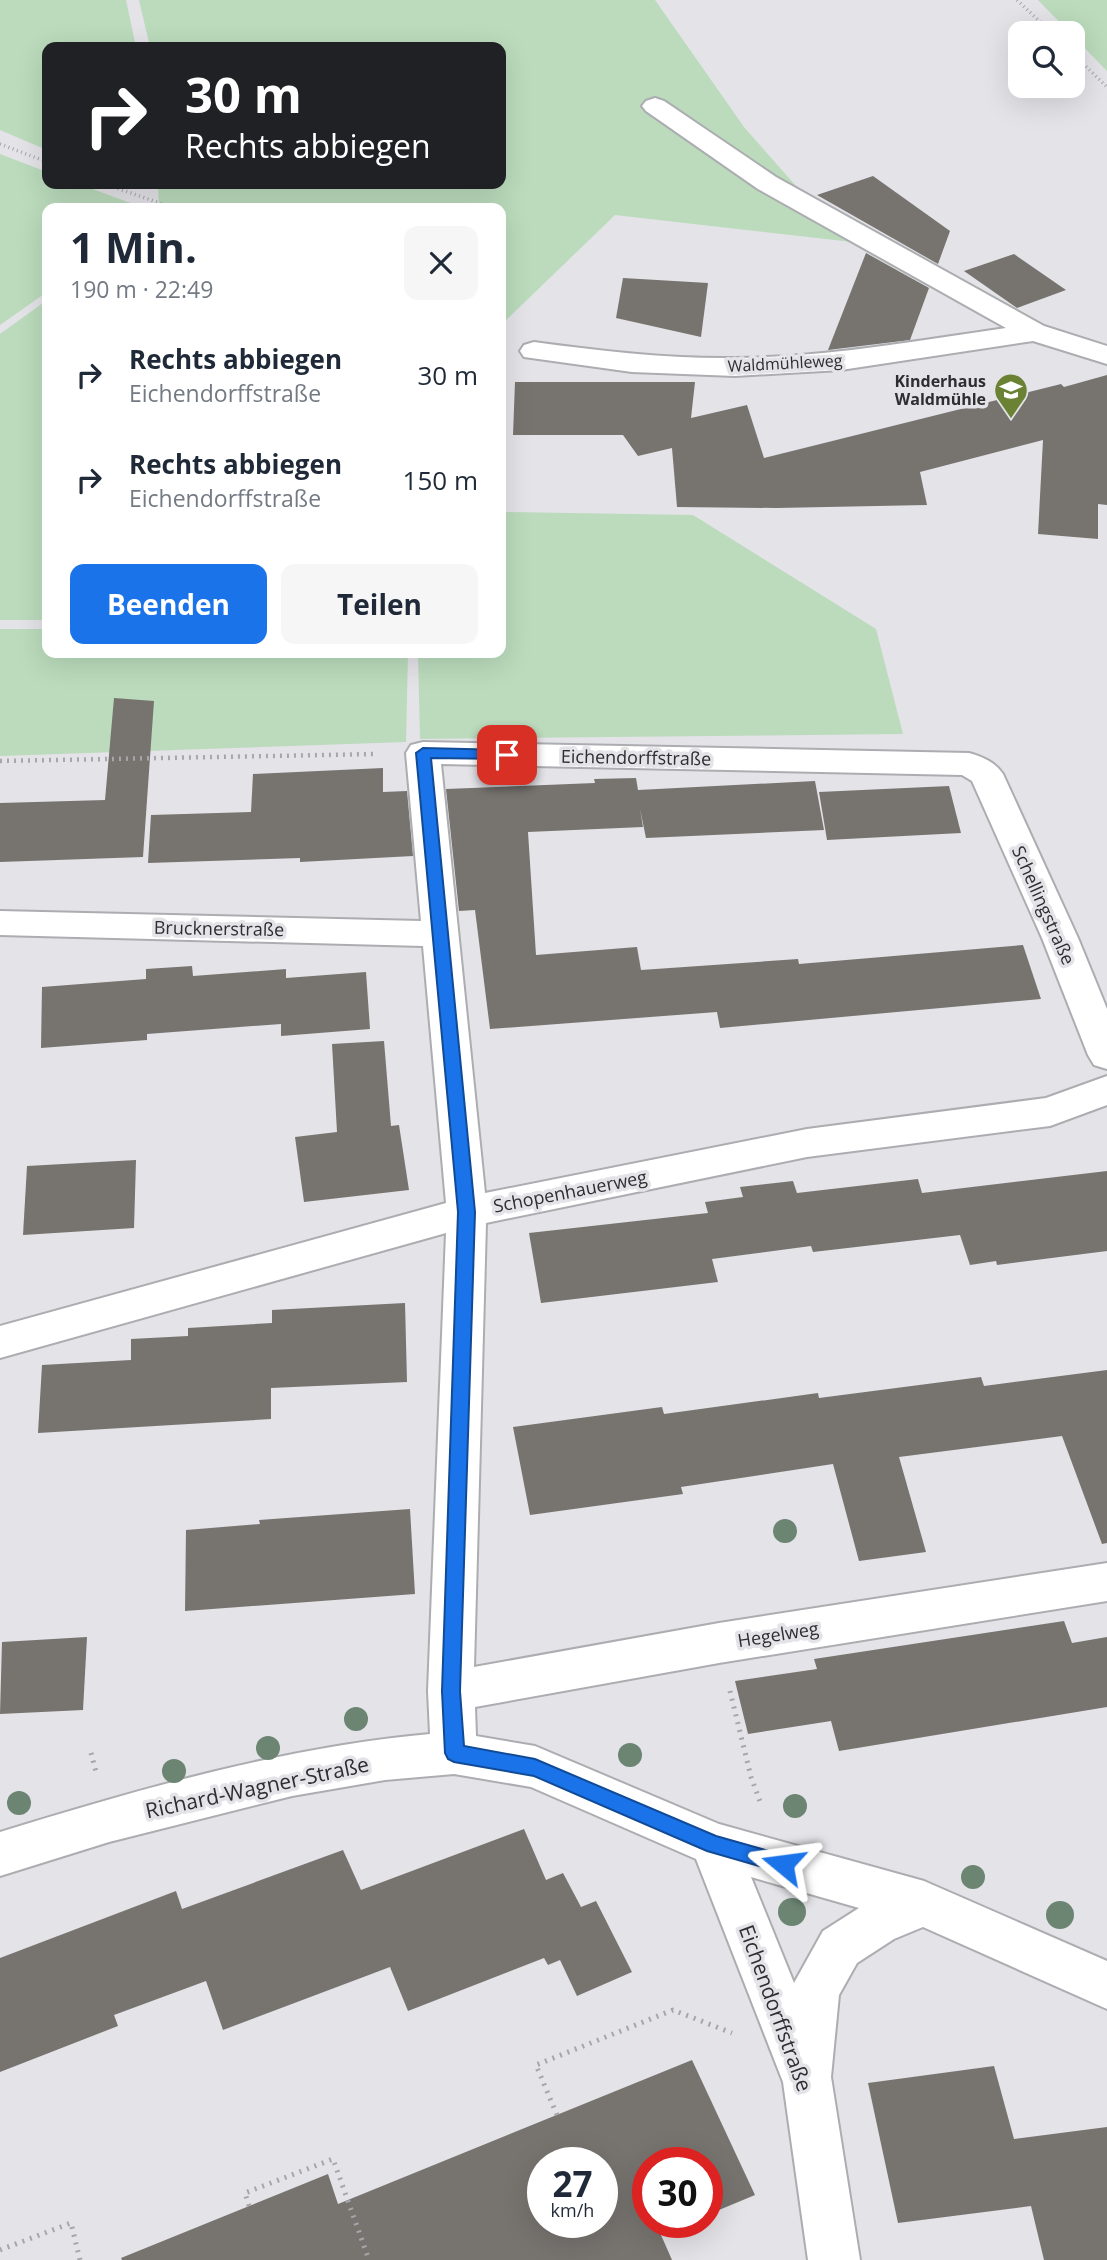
<!DOCTYPE html>
<html lang="de">
<meta charset="utf-8">
<style>
body{margin:0;font-family:"Open Sans",sans-serif;background:#f6f6f7;color:#1f2937;height:100vh;display:flex;flex-direction:column;font-size:26px;white-space:nowrap}
*{box-sizing:border-box;margin:0}
p{font-size:23px;color:#747a83}
.icon{flex:none;width:38px;height:38px;fill:none;stroke:currentColor;stroke-width:2;stroke-linecap:round;stroke-linejoin:round}
.map{position:relative;flex:1;overflow:hidden}
.panel{position:absolute;left:42px;top:203px;width:464px;height:455px;display:flex;flex-direction:column;background:#fff;border-radius:14px;box-shadow:0 7px 28px #0002}
.panel>*{flex:none}
.guide{position:absolute;left:42px;top:42px;width:464px;height:147px;border-radius:14px;box-shadow:0 7px 28px #0002;background:#202124;color:#fff;overflow:hidden}
.buttons{position:absolute;left:1008px;top:21px;display:grid;gap:14px}
.buttons a{display:grid;place-items:center;width:77px;height:77px;border-radius:14px;background:#fff;box-shadow:0 7px 28px #0002;font-size:35px}
.speed{position:absolute;left:527px;top:2147px;display:flex;gap:14px;font-size:35px;font-weight:700;text-align:center}
.speed>*{display:grid;place-content:center;width:91px;height:91px;border-radius:50%;background:#fff;box-shadow:0 7px 28px #0002;line-height:1}
.speed small{font-size:18px;font-weight:400}
.speed .limit{border:10px solid #d22;background:#fff;color:#111}
.pin{position:absolute;display:grid;place-items:center;width:60px;height:60px;color:#fff;margin:-30px;border-radius:14px;box-shadow:0 4px 10px #0006}
.me{position:absolute;width:77px;margin:-38px;rotate:286deg;stroke-linejoin:round;filter:drop-shadow(0 0 5px #0008)}
.turn{display:flex;align-items:center;gap:24px;height:147px;padding:0 28px;font-size:32px}
.turn .icon{width:91px;height:91px;stroke-width:2.5}
.turn b{display:block;font-size:49px;line-height:60px}
.round{display:grid;place-items:center;flex:none;width:74px;height:74px;border-radius:14px;background:#f6f6f7}
.head{display:flex;align-items:center;justify-content:space-between;height:119px;padding:0 28px}
h1{font-size:42px;font-weight:700;line-height:52px}
.button{display:flex;gap:14px;margin-top:auto;padding:14px 28px}
.button a{flex:1;height:80px;border-radius:14px;background:#1a73e8;color:#fff;font-size:28px;font-weight:700;line-height:80px;text-align:center}
.button a+a{background:#f6f6f7;color:#1f2937}
ul{padding:0;list-style:none}
li{display:flex;align-items:center;gap:21px;height:105px;padding:0 28px}
li div{flex:1}
li b{display:block;font-size:26px}
li em{font-style:normal}
.map>svg:first-child{display:block}
</style>
<div class="map">
<svg width="1107" height="2260" viewBox="0 0 1107 2260">
<rect width="100%" height="100%" fill="#e3e3e8"/>
<g fill="#bbdbbc">
<path d="M0 0H126L136 47H47V150L0 130Z"/>
<path d="M139 0H655L744 127 804 195 861 243 615 215 501 325 500 208H159L158 184H500V47H150Z"/>
<path d="M1038 0H1107V71Z"/>
<path d="M0 154 47 172V184H79L144 208H47V292L0 325Z"/>
<path d="M47 300V620H0V334Z"/>
<path d="M501 512 693 515 876 629 903 734 420 739 418 653H500Z"/>
<path d="M0 629H47V653H408L406 742 0 756Z"/>
</g>
<g fill="#777470" fill-rule="evenodd">
<path d="M873 176 950 231 938 264 817 195Z"/>
<path d="M866 253 929 288 910 340 828 350Z"/>
<path d="M1014 254 1066 290 1017 308 964 271Z"/>
<path d="M623 278 708 283 701 337 616 318Z"/>
<path d="M1107 375V505L1098 504V539L1038 534 1043 440 920 472 927 505 776 508 677 507 672 448 638 456 623 435H513L515 382H695L691 418 747 405 764 458 1061 384 1064 387Z"/>
<path d="M114 698 154 701 143 857 0 862V803L105 800Z"/>
<path d="M383 768V792L407 791 413 856 300 862V858L148 863 151 815 251 812 253 774Z"/>
<path d="M636 778 638 790 815 781 824 830 646 838 640 809 643 827 528 832 536 955 637 947 641 970 798 959 799 964 1023 945 1041 999 720 1028 717 1012 490 1029 475 910 459 911 446 789 595 783 594 779Z"/>
<path d="M949 786 961 833 827 840 819 792Z"/>
<path d="M192 966 193 976 286 969V978L366 972 370 1029 281 1036V1024L147 1034V1040L41 1048 42 987 146 979V969Z"/>
<path d="M384 1041 391 1126 399 1125 409 1190 304 1202 295 1137 337 1132 332 1044Z"/>
<path d="M136 1160 134 1228 23 1235 27 1166Z"/>
<path d="M1107 1171V1251L997 1265 996 1261 970 1265 960 1235 813 1252 811 1246 712 1259 718 1282 541 1303 529 1233 708 1213 705 1202 743 1197 740 1187 793 1181 797 1193 918 1179 922 1193Z"/>
<path d="M405 1303 407 1382 271 1388V1419L38 1433 42 1365 131 1360V1339L188 1336V1328L272 1323V1310Z"/>
<path d="M1107 1370V1543L1102 1544 1062 1436 899 1457 926 1552 859 1561 833 1464 681 1487 683 1494 530 1515 513 1427 662 1407 664 1414 818 1393 819 1398 981 1377 984 1386Z"/>
<path d="M410 1509 415 1594 185 1611 186 1530 260 1524 259 1520Z"/>
<path d="M1064 1621 1072 1643 1107 1637V1707L839 1751 831 1721 748 1734 735 1681 817 1669 814 1659Z"/>
<path d="M87 1637 83 1710 0 1714 2 1642Z"/>
<path d="M524 1829 546 1880 563 1873 581 1907 596 1901 632 1972 577 1996 560 1960 548 1965 544 1958 408 2011 390 1967 223 2030 206 1981 114 2015 118 2026 0 2072V1958L176 1891 182 1909 343 1850 361 1890Z"/>
<path d="M692 2060 755 2195 707 2215V2163H648V2222H690L661 2235 672 2260H122L121 2258 328 2174 338 2204ZM542 2163H602V2222H542Z"/>
<path d="M994 2066 1014 2139 1107 2127V2260H1044L1031 2206 898 2223 868 2083Z"/>
</g>
<g fill="none" stroke-linecap="round" stroke-linejoin="round">
<g stroke="#acadb1" stroke-width="4">
<g id="minor">
<path d="M655 98 664 101 776 177 1044 326 1107 346V364L1033 341 841 370 735 376 632 372 524 357 520 351 524 345 534 342C601 351 668 359 736 358 827 357 916 341 1006 328L758 189 646 111 642 106 646 101Z"/>
<path d="M423 742 969 753C983 757 995 762 1003 774L1078 938 1107 1009V1069L1094 1065 1088 1055 1042 938 972 781 962 775 441 764 485 1193 807 1129 1046 1098 1107 1076V1105L1050 1126 807 1157 486 1223 474 1667 719 1623 1107 1563V1601L719 1663 475 1707 476 1736 535 1746 719 1824 924 1881 1107 1961V2009L923 1927 894 1939 857 1963 839 1995 831 2077 860 2260H808L783 2082 696 1859 531 1787 454 1774 385 1780 292 1796 109 1842 0 1876V1832C140 1789 284 1747 430 1734L428 1691 446 1233 0 1358V1326L446 1203 423 946 0 935V911L421 921 406 753 411 745ZM751 1877 859 1908 823 1931 794 1983Z"/>
</g>
</g>
<g stroke="#a7a7ab" stroke-width="3.5" stroke-dasharray="1 3.5" stroke-linecap="butt">
<path d="M1017 0 1052 33"/>
<path d="M1073 54 1107 87"/>
<path d="M0 144 47 162"/>
<path d="M105 184 174 208"/>
</g>
<path stroke="#a7a7ab" stroke-width="4.5" stroke-dasharray="2 5" stroke-linecap="butt" d="M0 761 377 754"/>
<g stroke="#a7a7ab" stroke-width="5" stroke-dasharray="2 6" stroke-linecap="butt">
<path d="M730 1691 751 1777 761 1804"/>
<path d="M91 1753 96 1772"/>
<path d="M557 2115 536 2065 673 2010 732 2033"/>
<path d="M249 2206 245 2193 333 2159 369 2260"/>
<path d="M0 2250 71 2223 80 2260"/>
</g>
<use href="#minor" fill="#fff" fill-rule="evenodd"/>
</g>
<g fill="#6c8472">
<circle cx="785" cy="1531" r="12"/>
<circle cx="356" cy="1719" r="12"/>
<circle cx="268" cy="1748" r="12"/>
<circle cx="630" cy="1755" r="12"/>
<circle cx="174" cy="1771" r="12"/>
<circle cx="19" cy="1803" r="12"/>
<circle cx="795" cy="1806" r="12"/>
<circle cx="973" cy="1877" r="12"/>
<circle cx="792" cy="1912" r="14"/>
<circle cx="1060" cy="1915" r="14"/>
</g>
<path fill="#1a73e8" stroke="#114b97" stroke-width="2" d="M423 748 507 750 514 755 507 759 431 758 475 1212 460 1691 464 1746 535 1759 716 1836 790 1857 793 1864 790 1870 783 1873 707 1851 534 1776 454 1762 448 1759 445 1753 442 1691 458 1212 416 753Z"/>
<defs>
<g id="school-pin" transform="scale(1.75)"><path d="M0 17L-7.5 6A9.5 9.5 0 1 1 7.5 6Z" fill="#6b8234" stroke="#e3e3e8"/><path d="M0-5L7-2L0 1L-7-2ZM-4 1L0 2.5L4 1V4Q0 6-4 4Z" fill="#fff"/></g>
</defs>
<g fill-rule="evenodd">
<use href="#school-pin" x="1011" y="390"/>
</g>
<g text-anchor="middle" dominant-baseline="central" stroke-width="7" stroke-linejoin="round" paint-order="stroke">
<g font-size="16" fill="#2e2e30" stroke="#e3e3e8">
<text transform="translate(785 363) rotate(-3)">Waldmühleweg</text>
</g>
<g font-size="16" font-weight="bold" fill="#2e2e30" stroke="#e3e3e8" text-anchor="end">
<text x="986" y="381">Kinderhaus<tspan x="986" dy="18">Waldmühle</tspan></text>
</g>
<g font-size="18" fill="#2e2e30" stroke="#e3e3e8">
<text transform="translate(636 757) rotate(1)">Eichendorffstraße</text>
<text transform="translate(1044 905) rotate(66)">Schellingstraße</text>
<text transform="translate(219 928) rotate(1)">Brucknerstraße</text>
<text transform="translate(570 1191) rotate(-11)">Schopenhauerweg</text>
<text transform="translate(778 1634) rotate(-9)">Hegelweg</text>
</g>
<g font-size="21" fill="#2e2e30" stroke="#e3e3e8">
<text transform="translate(257 1787) rotate(-12)">Richard-Wagner-Straße</text>
<text transform="translate(776 2008) rotate(70)">Eichendorffstraße</text>
</g>
</g>
</svg>
<div class="buttons">
<a><svg class="icon" aria-label="search" viewBox="0 0 24 24"><circle cx="10" cy="10" r="6"/><path d="M15 15l6 6"/></svg></a>
</div>
<div class="speed"><div>27<small>km/h</small></div><div class="limit">30</div></div>
<div class="pin" style="left:507px;top:755px;background:#d93025"><svg class="icon" aria-label="arrive" viewBox="0 0 24 24"><path d="M6 21V4h12l-3 4 3 4H6"/></svg></div>
<svg class="me" style="left:783px;top:1864px" viewBox="-20 -20 40 40"><path d="M0-17L14 15 0 8-14 15z" fill="#1a73e8" stroke="#fff" stroke-width="4"/></svg>
<div class="guide">
<div class="turn"><svg class="icon" aria-label="right" viewBox="0 0 24 24"><path d="M7 20v-9h11M14 6l5 5-5 5"/></svg><div><b>30 m</b>Rechts abbiegen</div></div>
</div>
<section class="panel">
<div class="head"><div><h1>1 Min.</h1><p>190 m · 22:49</p></div><a class="round"><svg class="icon" aria-label="close" viewBox="0 0 24 24"><path d="M6 6l12 12M18 6L6 18"/></svg></a></div>
<ul>
<li><svg class="icon" aria-label="right" viewBox="0 0 24 24"><path d="M7 20v-9h11M14 6l5 5-5 5"/></svg><div><b>Rechts abbiegen</b><p>Eichendorffstraße</p></div><em>30 m</em></li>
<li><svg class="icon" aria-label="right" viewBox="0 0 24 24"><path d="M7 20v-9h11M14 6l5 5-5 5"/></svg><div><b>Rechts abbiegen</b><p>Eichendorffstraße</p></div><em>150 m</em></li>
</ul>
<div class="button"><a>Beenden</a><a>Teilen</a></div>
</section>
</div>
